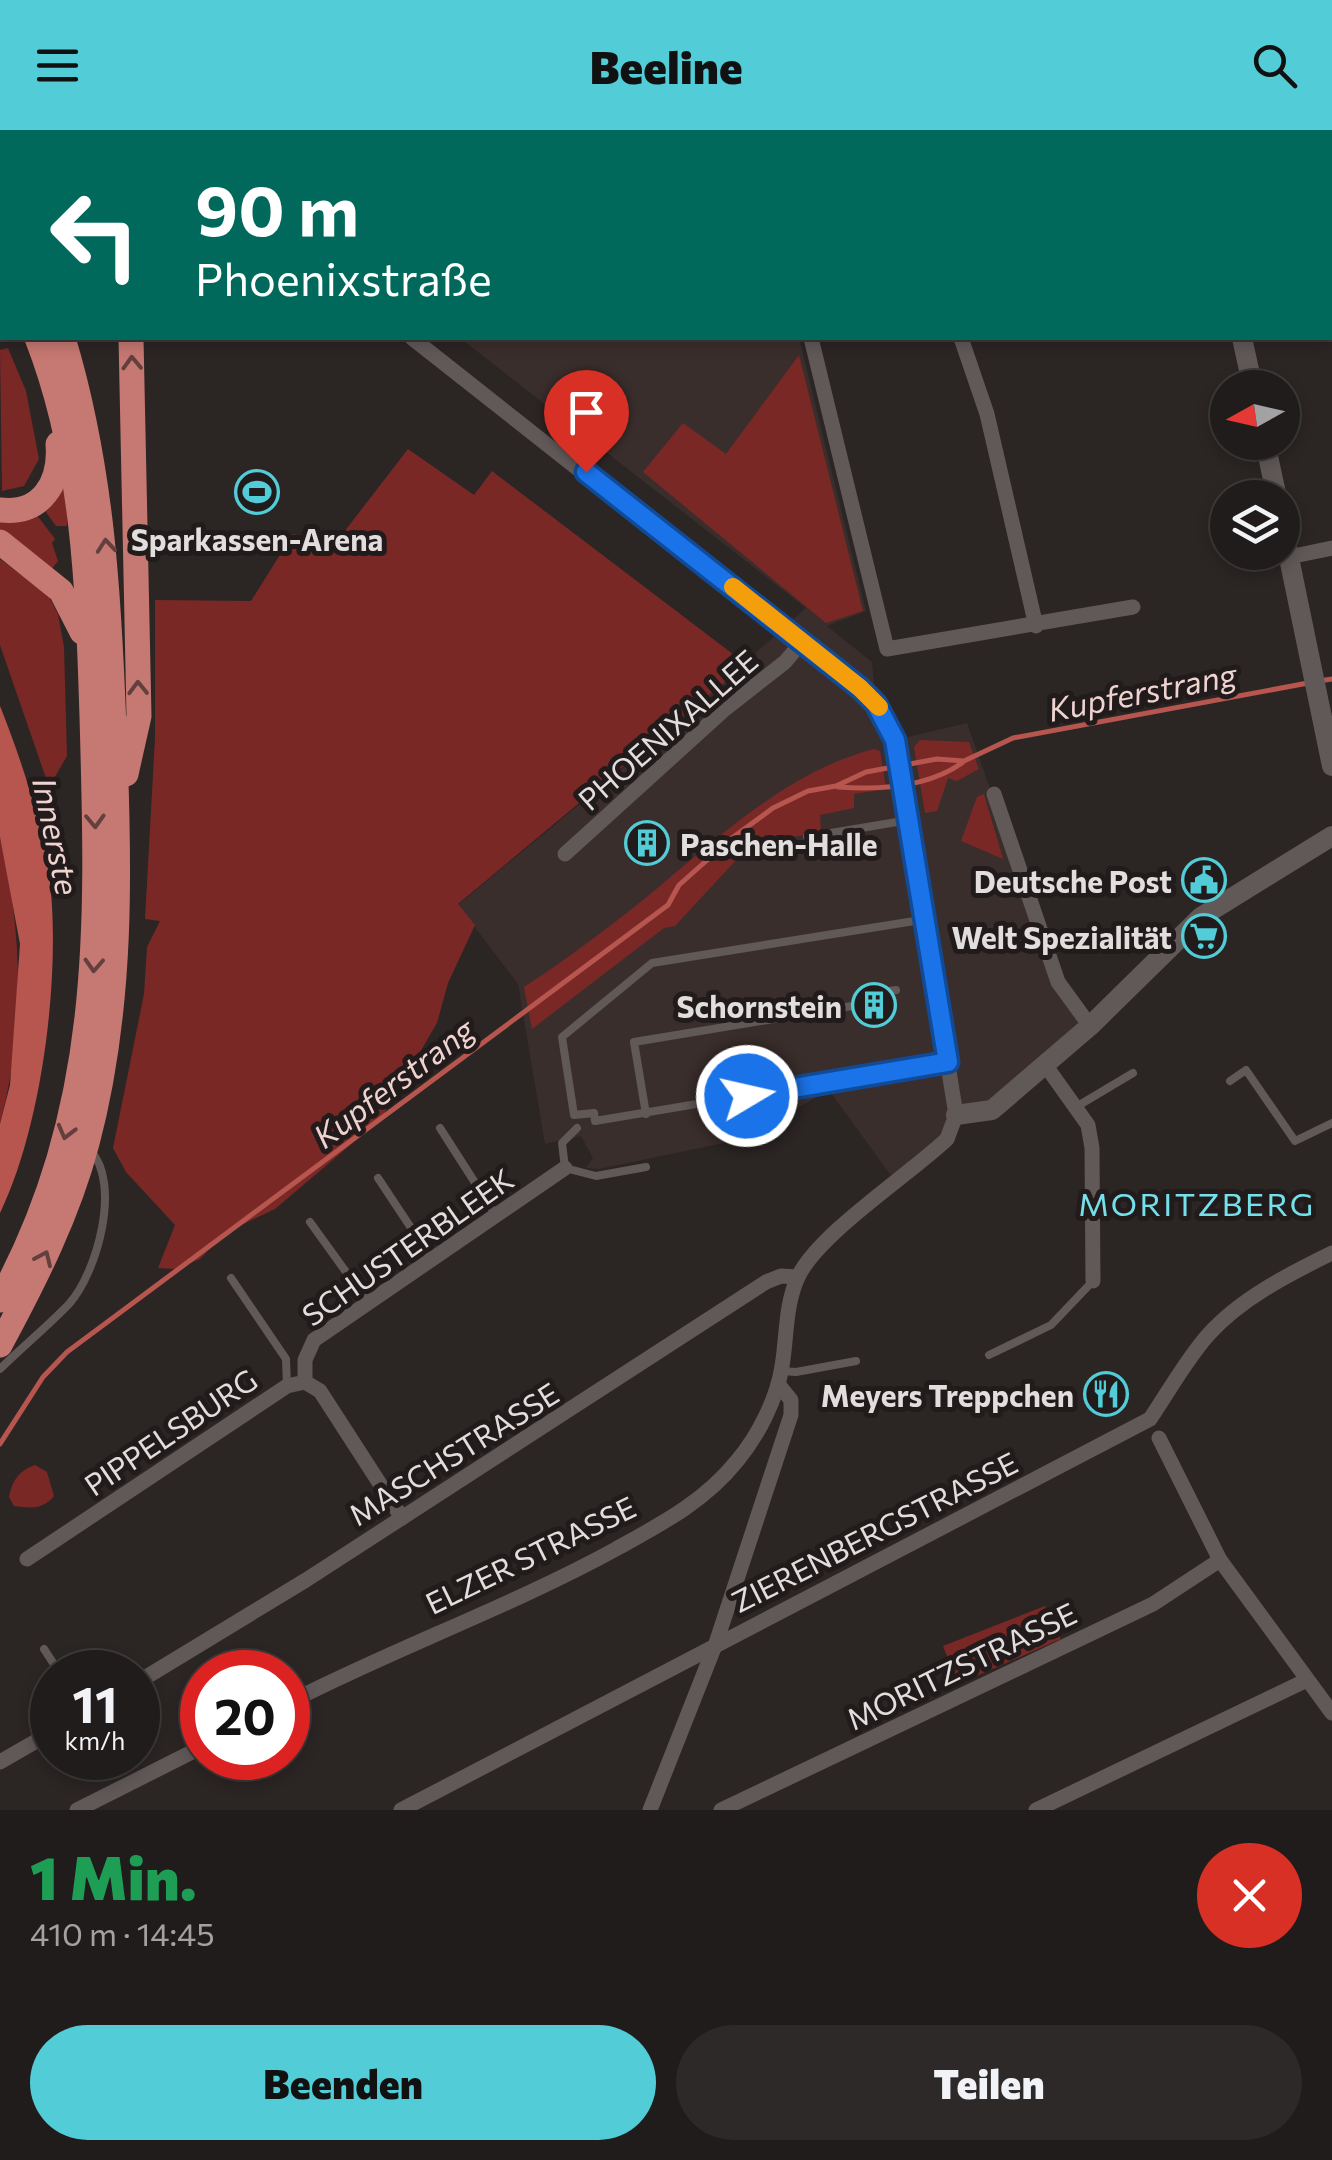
<!DOCTYPE html>
<html lang="de">
<meta charset="utf-8">
<style>
body{margin:0;font-family:Commissioner,sans-serif;background:#2d2928;color:#f1f3f6;height:100vh;display:flex;flex-direction:column;font-size:38px;white-space:nowrap}
*{box-sizing:border-box;margin:0}
p{font-size:32px;color:#a2a1a3}
.icon{flex:none;width:55px;height:55px;fill:none;stroke:currentColor;stroke-width:2;stroke-linecap:round;stroke-linejoin:round}
.map{position:relative;height:1680px;overflow:hidden}
.sheet{display:flex;flex-direction:column;background:#201c1b;flex:1}
.sheet>*{flex:none}
.banner{position:absolute;left:0px;top:0px;width:1332px;height:210px;box-shadow:0 5px 15px #0003,0 0 0 2px #3d3a3a;background:#00695c;color:#fff;overflow:hidden}
.needle{width:65px;rotate:262deg}
.tools{position:absolute;left:1210px;top:240px;display:grid;gap:20px}
.tools a{display:grid;place-items:center;width:90px;height:90px;border-radius:50%;background:#201c1b;box-shadow:0 5px 15px #0003,0 0 0 2px #3d3a3a;font-size:50px}
.speed{position:absolute;left:30px;top:1520px;display:flex;gap:20px;font-size:50px;font-weight:700;text-align:center}
.speed>*{display:grid;place-content:center;width:130px;height:130px;border-radius:50%;background:#201c1b;box-shadow:0 5px 15px #0003,0 0 0 2px #3d3a3a;line-height:1}
.speed small{font-size:25px;font-weight:400}
.speed .limit{border:15px solid #d22;background:#fff;color:#111}
.pin{position:absolute;display:grid;place-items:center;width:85px;height:85px;color:#fff;margin:-102px -42px;border-radius:50% 50% 50% 0;rotate:-45deg;box-shadow:0 0 10px #0007}
.pin .icon{rotate:45deg}
.me{position:absolute;width:110px;margin:-55px;rotate:81deg;stroke-linejoin:round;filter:drop-shadow(0 0 8px #0008)}
.turn{display:flex;align-items:center;gap:35px;height:210px;padding:0 30px;font-size:45px}
.turn .icon{width:130px;height:130px;stroke-width:2.5}
.turn b{display:block;font-size:70px;line-height:85px}
.round{display:grid;place-items:center;flex:none;width:105px;height:105px;border-radius:52px;background:#2d2928}
.headline{display:flex;align-items:center;justify-content:space-between;height:170px;padding:0 30px}
h1{font-size:60px;font-weight:800;line-height:75px;color:#1e9e55}
.action{display:flex;gap:20px;margin-top:auto;padding:20px 30px}
.action a{flex:1;height:115px;border-radius:60px;background:#52ccd6;color:#111;font-size:40px;font-weight:800;line-height:115px;text-align:center}
.action a+a{background:#2d2928;color:#f1f3f6}
header{display:flex;justify-content:space-between;align-items:center;height:130px;padding:0 30px;background:#52ccd6;color:#111;font-size:45px;font-weight:800}
.map>svg:first-child{display:block}
</style>
<header><svg class="icon" aria-label="menu" viewBox="0 0 24 24"><path d="M4 6h16M4 12h16M4 18h16"/></svg>Beeline<svg class="icon" aria-label="search" viewBox="0 0 24 24"><circle cx="10" cy="10" r="6"/><path d="M15 15l6 6"/></svg></header>
<div class="map">
<svg width="1332" height="1680" viewBox="0 0 1332 1680">
<rect width="100%" height="100%" fill="#2b2524"/>
<path fill="#3a2e2c" d="M460 208H799L866 481 827 496 872 532 876 574 895 610 967 593 1058 852 1090 896 992 980 956 985 947 1009 897 1054 829 960 743 1009 599 1039 586 1038 593 1028 581 1006 545 1014 518 854 458 775 669 600 806 478Z"/>
<g fill="#7a2826">
<path d="M8 218 26 261 39 329 24 356 2 361 0 220Z"/>
<path d="M799 225 863 481 826 493 643 342 683 293 726 324Z"/>
<path d="M408 319 474 365 492 341 746 534 458 774 475 795 448 853 437 893 381 989 275 1079 225 1103 200 1129 175 1139 158 1138 175 1095 126 1042 113 1018 144 864 147 817 160 791 145 789 155 608V470L251 471 293 404 334 415Z"/>
<path d="M62 355 68 375 67 396H56L43 378Z"/>
<path d="M36 384 55 409 52 413 58 431 51 440 0 403V389Z"/>
<path d="M0 429 48 465 58 484 64 517 67 626 49 657 0 515Z"/>
<path d="M920 610 969 612 979 639 957 651 948 648 937 681 925 683 914 617Z"/>
<path d="M874 619 880 621 886 659 854 664V678L820 685 821 702 751 714 675 796 664 798 532 899 524 857C570 827 612 795 654 761 720 706 789 641 874 619Z"/>
<path d="M984 664 1003 729 961 711 977 667Z"/>
<path d="M0 707C23 803 25 898 0 994Z"/>
<path d="M35 1335 47 1342 54 1366C43 1380 30 1378 14 1376L9 1367C12 1350 20 1340 35 1335Z"/>
<path d="M1045 1476 1061 1509 958 1554 943 1516Z"/>
</g>
<path fill="#b7554f" d="M0 576C20 626 39 684 48 737 63 834 43 995 0 1083V994L10 955 20 814 0 707Z"/>
<g fill="none" stroke-linecap="round" stroke-linejoin="round">
<g stroke="#b7554f" stroke-width="5">
<path d="M1319 551 1332 549"/>
<path d="M838 657C878 660 928 657 962 633"/>
<path d="M0 1314 43 1247 67 1222 668 775 679 755 732 708 773 678 808 661 836 656 866 642 937 629 964 631 1013 608 1308 553"/>
</g>
<g stroke="#605958" stroke-width="8">
<path d="M807 707 909 690"/>
<path d="M927 789 652 833 562 907 574 985 594 983 595 991 948 932"/>
<path d="M1230 951 1246 940 1295 1011 1332 993"/>
<path d="M1076 977 1133 943"/>
<path d="M646 984 634 912 858 875 857 866 896 860"/>
<path d="M440 998 497 1087"/>
<path d="M577 998 562 1013 565 1038 596 1046 646 1037"/>
<path d="M378 1048 433 1131"/>
<path d="M310 1092 367 1171"/>
<path d="M231 1148 286 1229 287 1256"/>
<path d="M989 1225 1051 1195 1093 1151"/>
<path d="M0 1239C22 1217 47 1197 69 1174 97 1143 122 1053 90 1020"/>
<path d="M782 1241 796 1242 856 1231"/>
<path d="M44 1519 59 1542"/>
</g>
<g stroke="#605958" stroke-width="15">
<path d="M359 0 360 2"/>
<path d="M589 0 592 2"/>
<path d="M1004 0V2"/>
<path d="M811 208 887 519 1133 477"/>
<path d="M961 208 987 284 1036 496"/>
<path d="M1289 427 1332 418"/>
<path d="M994 664 1058 852 1090 896"/>
<path d="M565 724 725 579 785 532 802 512"/>
<path d="M1046 936 1088 995 1092 1018 1093 1151"/>
<path d="M305 1252V1230L314 1210 565 1038"/>
<path d="M1159 1308 1220 1430 1332 1583"/>
<path d="M27 1429 287 1256 305 1252 320 1261 402 1388"/>
<path d="M138 1552 306 1450 766 1152 781 1146 798 1147"/>
<path d="M288 1573C395 1518 510 1477 616 1419 661 1394 704 1372 737 1331 758 1306 777 1269 782 1236 787 1207 785 1175 798 1147 818 1104 909 1045 947 1009L956 985 898 623 876 574 412 208"/>
<path d="M0 1632 52 1602"/>
<path d="M77 1680 202 1617"/>
<path d="M401 1680 1150 1289C1169 1261 1186 1230 1208 1205 1240 1169 1289 1144 1332 1123"/>
<path d="M650 1680 716 1513 791 1285V1270L778 1254"/>
<path d="M721 1680 1153 1474 1220 1430"/>
<path d="M1036 1680 1307 1550"/>
</g>
<g stroke="#605958" stroke-width="20">
<path d="M1198 0V2"/>
<path d="M1242 208 1253 258"/>
<path d="M1265 312 1277 368"/>
<path d="M1282 394 1332 636"/>
<path d="M956 985 992 980 1090 896 1201 787 1332 706"/>
</g>
<g stroke="#ad706c" stroke-width="25">
<path d="M385 2 388 0"/>
<path d="M421 2 424 0"/>
</g>
<g stroke="#c67872" stroke-width="25">
<path d="M119 0 122 2"/>
<path d="M0 71 2 75"/>
<path d="M0 124 2 129"/>
<path d="M0 178 2 177"/>
<path d="M0 199 2 198"/>
<path d="M0 380C42 385 61 352 58 314"/>
<path d="M0 412 61 461 82 502"/>
<path d="M126 644 139 586 131 208"/>
<path d="M0 1170C104 980 98 796 92 587 88 459 84 328 37 208"/>
<path d="M0 1215C35 1150 68 1085 87 1013 123 878 120 737 114 598 109 464 102 337 63 208"/>
</g>
</g>
<defs><path id="oneway-chevron" d="M-2-3.5L2.5 0L-2 3.5" fill="none" stroke-width="1.6" stroke-linecap="round" stroke-linejoin="round" transform="scale(2.5)"/></defs>
<g stroke="#63403e">
<use href="#oneway-chevron" transform="translate(132 233) rotate(-92)"/>
<use href="#oneway-chevron" transform="translate(106 416) rotate(-95)"/>
<use href="#oneway-chevron" transform="translate(138 558) rotate(-91)"/>
<use href="#oneway-chevron" transform="translate(95 691) rotate(88)"/>
<use href="#oneway-chevron" transform="translate(94 835) rotate(93)"/>
<use href="#oneway-chevron" transform="translate(66 1002) rotate(105)"/>
<use href="#oneway-chevron" transform="translate(44 1128) rotate(-66)"/>
</g>
<g fill="none" stroke-linecap="round" stroke-linejoin="round">
<g stroke="#114b97" stroke-width="25">
<path id="route" d="M586 342 860 558 876 574 895 610 948 932 747 966"/>
</g>
<use href="#route" stroke="#1a73e8" stroke-width="18"/>
<path stroke="#f59e0b" stroke-width="18" d="M733 457 860 558 879 577"/>
</g>
<defs>
<g id="stadium-ring" transform="scale(2.25)"><circle r="9.5" fill="#211b1b" stroke="#52ccd6" stroke-width="1.5"/><path d="M0-5a6.5 5 0 1 0 0 10a6.5 5 0 1 0 0-10ZM-3.5-1.8h7v3.6h-7Z" fill="#52ccd6"/></g>
<g id="building-ring" transform="scale(2.25)"><circle r="9.5" fill="#211b1b" stroke="#52ccd6" stroke-width="1.5"/><path d="M-4-6H4V6H1V3H-1V6H-4ZM-2.5-4.3h1.7v1.8h-1.7ZM.8-4.3h1.7v1.8H.8ZM-2.5-1h1.7V.8h-1.7ZM.8-1h1.7V.8H.8Z" fill="#52ccd6"/></g>
<g id="civic-ring" transform="scale(2.25)"><circle r="9.5" fill="#211b1b" stroke="#52ccd6" stroke-width="1.5"/><path d="M-.6-6.5H3V-4.5H.6V-3L4-1V1h2V6H-6V1h2V-1L-.6-3ZM-1.2 2.5V6h2.4V2.5Z" fill="#52ccd6"/></g>
<g id="supermarket-ring" transform="scale(2.25)"><circle r="9.5" fill="#211b1b" stroke="#52ccd6" stroke-width="1.5"/><path d="M-6-5.5h2.5l.6 2H6L4.5 2H-2.5L-4.4-4H-6ZM-1.5 3.2a1.3 1.3 0 1 0 .1 0ZM3 3.2a1.3 1.3 0 1 0 .1 0Z" fill="#52ccd6"/></g>
<g id="restaurant-ring" transform="scale(2.25)"><circle r="9.5" fill="#211b1b" stroke="#52ccd6" stroke-width="1.5"/><path d="M-5-6h1v4h1v-4h1v4h1v-4h1v5L-1.5 .5V6h-2V.5L-5-1ZM5-6V6H3V1.5H1.5Q1.5-4 5-6Z" fill="#52ccd6"/></g>
</defs>
<g fill-rule="evenodd">
<use href="#stadium-ring" x="257" y="362"/>
<use href="#building-ring" x="647" y="713"/>
<use href="#civic-ring" x="1204" y="750"/>
<use href="#supermarket-ring" x="1204" y="806"/>
<use href="#building-ring" x="874" y="875"/>
<use href="#restaurant-ring" x="1106" y="1264"/>
</g>
<g text-anchor="middle" dominant-baseline="central" stroke-width="10" stroke-linejoin="round" paint-order="stroke">
<g font-size="30" font-weight="bold" fill="#e2dedd" stroke="#211b1b" text-anchor="end">
<text x="257" y="408" text-anchor="middle">Sparkassen-Arena</text>
<text x="680" y="713" text-anchor="start">Paschen-Halle</text>
<text x="1172" y="750">Deutsche Post</text>
<text x="1172" y="806">Welt Spezialität</text>
<text x="842" y="875">Schornstein</text>
<text x="1074" y="1264">Meyers Treppchen</text>
</g>
<g font-size="30" fill="#e2dedd" stroke="#211b1b">
<text transform="translate(667 599) rotate(-41)">PHOENIXALLEE</text>
<text transform="translate(407 1116) rotate(-35)">SCHUSTERBLEEK</text>
<text transform="translate(170 1301) rotate(-34)">PIPPELSBURG</text>
<text transform="translate(453 1323) rotate(-32)">MASCHSTRASSE</text>
<text transform="translate(874 1401) rotate(-27)">ZIERENBERGSTRASSE</text>
<text transform="translate(530 1424) rotate(-26)">ELZER STRASSE</text>
<text transform="translate(961 1535) rotate(-26)">MORITZSTRASSE</text>
</g>
<g font-size="32" font-style="italic" fill="#efd3d0" stroke="#211b1b">
<text transform="translate(1142 561) rotate(-11)">Kupferstrang</text>
<text transform="translate(57 706) rotate(78)">Innerste</text>
<text transform="translate(393 952) rotate(-37)">Kupferstrang</text>
</g>
<g font-size="32" letter-spacing="2.5" fill="#75e0ea" stroke="#211b1b">
<text x="1197" y="1073">MORITZBERG</text>
</g>
</g>
</svg>
<div class="tools">
<a><svg class="needle" viewBox="-14 -14 28 28"><path d="M0-13l5 13h-10z" fill="#e53935"/><path d="M0 13l5-13h-10z" fill="#a2a1a3"/></svg></a>
<a><svg class="icon" aria-label="layers" viewBox="0 0 24 24"><path d="M12 4l9 5-9 5-9-5zM3 14l9 5 9-5"/></svg></a>
</div>
<div class="speed"><div>11<small>km/h</small></div><div class="limit">20</div></div>
<div class="pin" style="left:586px;top:342px;background:#d93025"><svg class="icon" aria-label="arrive" viewBox="0 0 24 24"><path d="M6 21V4h12l-3 4 3 4H6"/></svg></div>
<svg class="me" style="left:747px;top:966px" viewBox="-20 -20 40 40"><circle r="17" fill="#1a73e8" stroke="#fff" stroke-width="3"/><path d="M0-11L8 9 0 5-8 9z" fill="#fff"/></svg>
<div class="banner">
<div class="turn"><svg class="icon" aria-label="left" viewBox="0 0 24 24"><path d="M17 20v-9H6M10 6l-5 5 5 5"/></svg><div><b>90 m</b>Phoenixstraße</div></div>
</div>
</div>
<section class="sheet">
<div class="headline"><div><h1>1 Min.</h1><p>410 m · 14:45</p></div><a class="round" style="background:#d93025;color:#fff"><svg class="icon" aria-label="close" viewBox="0 0 24 24"><path d="M6 6l12 12M18 6L6 18"/></svg></a></div>
<div class="action"><a>Beenden</a><a>Teilen</a></div>
</section>
